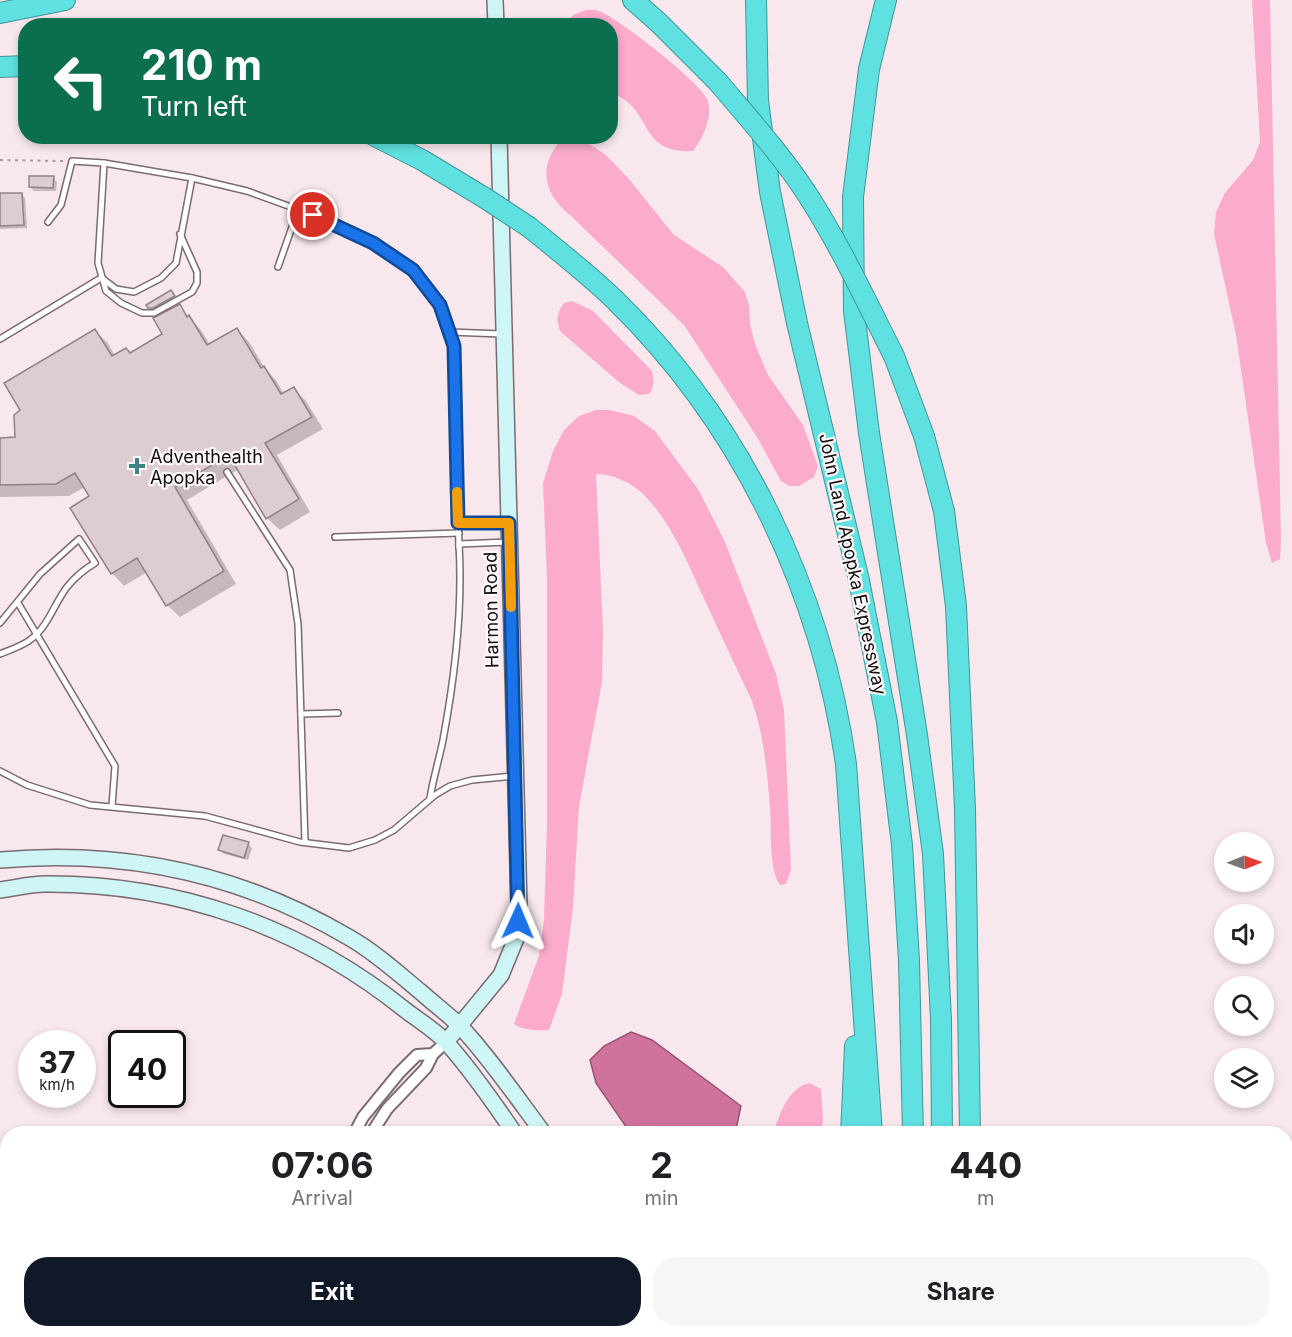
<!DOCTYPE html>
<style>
body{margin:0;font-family:Inter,sans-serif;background:#f6f6f6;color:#202124;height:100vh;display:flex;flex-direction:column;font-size:22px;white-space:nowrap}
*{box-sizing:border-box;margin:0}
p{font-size:20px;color:#757577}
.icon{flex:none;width:33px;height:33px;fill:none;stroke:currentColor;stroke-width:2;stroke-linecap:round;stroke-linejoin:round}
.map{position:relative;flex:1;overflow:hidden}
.drawer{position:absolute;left:0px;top:1126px;width:1293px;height:212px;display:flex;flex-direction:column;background:#fff;border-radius:24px 24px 0 0;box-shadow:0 3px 9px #0003}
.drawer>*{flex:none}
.guide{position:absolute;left:18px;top:18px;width:600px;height:126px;border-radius:24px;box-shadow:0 3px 9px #0003;background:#0b6e4f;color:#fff;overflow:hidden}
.needle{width:39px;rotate:89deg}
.fabs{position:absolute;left:1214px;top:832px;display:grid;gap:12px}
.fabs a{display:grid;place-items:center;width:60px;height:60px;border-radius:50%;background:#fff;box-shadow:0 3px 9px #0003;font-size:30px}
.speed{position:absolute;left:18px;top:1030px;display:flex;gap:12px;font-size:30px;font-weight:700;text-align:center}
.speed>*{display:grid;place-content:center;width:78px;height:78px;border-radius:50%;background:#fff;box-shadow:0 3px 9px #0003;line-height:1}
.speed small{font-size:15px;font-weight:400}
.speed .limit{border:3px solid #111;border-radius:9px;background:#fff;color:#111}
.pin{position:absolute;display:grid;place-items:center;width:51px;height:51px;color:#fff;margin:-26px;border:3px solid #fff;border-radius:50%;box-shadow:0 2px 6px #0007}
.me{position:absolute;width:66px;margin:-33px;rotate:1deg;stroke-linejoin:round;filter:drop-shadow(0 0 4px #0008)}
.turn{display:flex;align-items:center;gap:21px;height:126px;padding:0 24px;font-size:27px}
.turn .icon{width:78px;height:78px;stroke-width:2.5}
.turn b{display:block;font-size:42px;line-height:51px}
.eta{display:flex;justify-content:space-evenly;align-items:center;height:102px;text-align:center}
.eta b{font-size:36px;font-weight:700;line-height:42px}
.primary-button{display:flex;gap:12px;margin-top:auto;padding:12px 24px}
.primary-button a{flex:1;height:69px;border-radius:24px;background:#111827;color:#fff;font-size:24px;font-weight:700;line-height:69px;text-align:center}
.primary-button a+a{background:#f6f6f6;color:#202124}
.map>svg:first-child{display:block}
</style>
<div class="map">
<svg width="1292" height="1337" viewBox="0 0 1292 1337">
<rect width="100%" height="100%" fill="#f8e8ee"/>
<g fill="#fbabcc">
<path d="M1252 0H1270L1281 540 1280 559 1272 563 1266 543 1236 335 1214 234 1216 212 1225 193 1253 160 1260 142Z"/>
<path d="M586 10C590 10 595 9 599 11 618 18 699 81 707 99 714 115 703 138 693 151 636 154 655 108 611 93L610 26 561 25 575 14Z"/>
<path d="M570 139 580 140 593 146 607 156 629 179 674 235 723 267 745 292 749 306 750 324 755 344 768 375 803 425 818 466 814 477 799 486H789L781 481 757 437 684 325 570 215C544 194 537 167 561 140Z"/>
<path d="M572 301 593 311 652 371C654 380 655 386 649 394L639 395 620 383 561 332C555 320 557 313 564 303Z"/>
<path d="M596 410H610L634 416 655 431 698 489 725 542 776 674 784 710 791 870 786 884 780 885C768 868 772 829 770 807 767 772 764 735 752 701 735 665 718 629 701 592 686 559 671 523 645 496 632 483 614 474 596 474L603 632 602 682 579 806 573 908 562 994 549 1030C540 1031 521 1030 514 1024L539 956 544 919 547 823V578L543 483 553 451 564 430 579 416Z"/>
<path d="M809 1083 821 1089 823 1120 821 1134H773C779 1115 788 1088 809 1083Z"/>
<path d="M659 1330 666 1337H526V1331Z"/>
</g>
<path fill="#d0739c" stroke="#975471" stroke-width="1.5" d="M631 1032 652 1040 741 1106 735 1134H631L596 1083 590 1060 604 1046Z"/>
<g fill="#0003">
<path d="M53 178 57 182 56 191H34L30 187Z"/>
<path d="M22 194 25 198 27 228 0 229V195Z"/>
<path d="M172 293 175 298 155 309 149 307Z"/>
<path d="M179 306 201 330 210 345 237 329 249 342 266 370 276 380 284 394 294 389 306 401 323 429 277 455 310 512 280 530 267 518 239 469 187 500 236 584 180 617 167 605 147 572 124 586 112 573 72 509 91 497 85 487 69 496 0 497V439H16L95 331 108 343 115 356 131 354 164 334Z"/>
<path d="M248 844 252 848 248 860 224 854 220 850Z"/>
</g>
<g fill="#ddcdd3" stroke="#908287" stroke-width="1.5">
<path d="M29 176H54L53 188 29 187Z"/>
<path d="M0 193H22L24 225 0 226Z"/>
<path d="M171 290 175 296 153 308H148L146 305Z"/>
<path d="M180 304 187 317 189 315 207 345 237 328 261 368 264 366 281 394 294 387 312 417 265 443 299 499 266 519 229 455 175 487 224 571 166 606 137 558 111 574 70 508 89 496 75 473 56 484 0 485V438L15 437 14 415 20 410 4 383 95 329 112 356 126 348 130 353 162 334 153 318Z"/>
<path d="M223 835 249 842 244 858 218 850Z"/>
</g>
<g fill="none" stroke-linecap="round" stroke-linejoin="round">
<g stroke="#796b70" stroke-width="8">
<g id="lane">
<path d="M104 163 98 263 106 291 121 303 142 313H154L192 292 197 283V272L180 234"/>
<path d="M48 222 61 205 72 161 104 163 192 178 247 191 313 215 373 243 413 270 440 305 454 346 459 548"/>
<path d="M278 267 298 210"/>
<path d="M103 279 116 289 134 292 161 278 176 263 192 178"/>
<path d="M449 332 502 334"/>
<path d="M0 339 101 278"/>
<path d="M227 472 290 570 298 624 305 842"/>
<path d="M458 523H508"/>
<path d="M335 537 459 533"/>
<path d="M18 603 115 766 112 806"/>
<path d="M0 623 40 574 79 539 95 563C85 569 75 577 67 587 54 604 48 627 30 640 22 646 10 650 0 654"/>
<path d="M301 714 338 713"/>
<path d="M0 771 27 785 90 805 205 816 300 842 349 848 375 840 394 830 435 795 450 786 472 780 514 776"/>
<path d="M430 798C433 779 439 760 443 740 455 676 463 610 459 544L508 542"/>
<path d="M0 1277 8 1270"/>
<path d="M635 1337 644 1330"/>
</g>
</g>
<g stroke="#796b70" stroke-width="14">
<g id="street">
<path d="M354 1134 363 1117 399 1073 417 1055 433 1054"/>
<path d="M371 1134 387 1109 426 1068 433 1054 446 1042"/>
<path d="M0 1258 8 1265"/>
<path d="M72 1330 78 1337"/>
<path d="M349 1330V1337"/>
</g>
</g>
<g stroke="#796b70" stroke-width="18">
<g id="secondary">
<path d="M495 0 496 26"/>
<path d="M0 860C124 849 242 874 350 938 376 953 399 974 422 993 434 1004 448 1014 460 1026 490 1058 518 1099 544 1134"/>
<path d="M0 890C15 888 30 884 45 884 177 883 302 927 404 1009 418 1020 435 1030 447 1043 472 1071 494 1103 515 1134"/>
<path d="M446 1042 501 975 517 936 519 906 499 136"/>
<path d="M679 1330 685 1337"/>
</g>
</g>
<g stroke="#449697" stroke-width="22">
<g id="highway">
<path d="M633 0 659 23 718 82"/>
<path d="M756 0 758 101 770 192 797 323 858 576 887 722 902 845 909 961 913 1134"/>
<path d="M886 0 869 69 853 197 854 311 869 433 917 735 933 854 941 1020 942 1134"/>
<path d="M0 13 65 0"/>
<path d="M0 67 26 66"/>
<path d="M375 136 422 160 485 198"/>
<path d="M529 227C559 251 588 274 615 300 742 424 821 590 846 764L872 1134"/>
<path d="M894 356 924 436 944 511 956 606 965 809 970 1134"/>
<path d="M851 1134 855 1046"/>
<path d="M884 1330V1337"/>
<path d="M918 1330V1337"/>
<path d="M947 1330V1337"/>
<path d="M974 1330V1337"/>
<path d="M835 1337V1330"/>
</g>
</g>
<path stroke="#a69a9e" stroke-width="2" stroke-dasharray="3 4.5" stroke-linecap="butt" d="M0 160 63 161"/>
<use href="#lane" stroke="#fff" stroke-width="5"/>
<use href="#street" stroke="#fff" stroke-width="10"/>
<use href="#secondary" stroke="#cff6f6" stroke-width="15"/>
<use href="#highway" stroke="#5fe0e1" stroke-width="20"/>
<g stroke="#449697" stroke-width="22" stroke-linecap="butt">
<g id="highway-bridge">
<path d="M718 82C749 119 781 154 807 194 840 245 866 301 894 356"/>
<path d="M485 198 529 227"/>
</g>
</g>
<use href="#highway-bridge" stroke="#5fe0e1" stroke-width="20"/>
</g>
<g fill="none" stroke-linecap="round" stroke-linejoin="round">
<g stroke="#114b97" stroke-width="15">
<path id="route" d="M313 215 373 243 413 270 440 305 454 346 458 523H509L518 921"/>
</g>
<use href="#route" stroke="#1a73e8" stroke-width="10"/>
<path stroke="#f59e0b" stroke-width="10" d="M457 492 458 523H509L511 607"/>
</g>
<path fill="#3c8485" stroke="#fff8fa" stroke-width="2" d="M134 457h6v6h6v6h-6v6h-6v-6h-6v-6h6z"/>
<g text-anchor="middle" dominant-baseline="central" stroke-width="4.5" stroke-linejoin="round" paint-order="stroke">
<g font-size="18" fill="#110c0e" stroke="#fff8fa" text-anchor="start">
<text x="150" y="456">Adventhealth<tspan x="150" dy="21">Apopka</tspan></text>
</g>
<g font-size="18" fill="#110c0e" stroke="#fff8fa">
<text transform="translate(853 564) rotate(78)">John Land Apopka Expressway</text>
<text transform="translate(491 610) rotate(-91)">Harmon Road</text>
</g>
</g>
</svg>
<div class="fabs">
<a><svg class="needle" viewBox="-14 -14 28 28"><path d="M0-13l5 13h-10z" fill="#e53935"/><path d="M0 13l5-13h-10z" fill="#757577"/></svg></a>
<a><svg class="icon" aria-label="sound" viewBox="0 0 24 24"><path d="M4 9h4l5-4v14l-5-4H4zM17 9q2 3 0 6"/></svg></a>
<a><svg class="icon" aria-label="search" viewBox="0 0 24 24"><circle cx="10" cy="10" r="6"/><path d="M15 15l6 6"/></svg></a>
<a><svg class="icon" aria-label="layers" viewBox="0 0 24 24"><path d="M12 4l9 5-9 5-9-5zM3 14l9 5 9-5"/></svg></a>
</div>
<div class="speed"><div>37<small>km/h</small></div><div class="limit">40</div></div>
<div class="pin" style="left:313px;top:215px;background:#d93025"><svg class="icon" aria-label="arrive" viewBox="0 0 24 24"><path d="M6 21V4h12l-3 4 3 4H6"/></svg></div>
<svg class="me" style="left:518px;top:921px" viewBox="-20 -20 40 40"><path d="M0-17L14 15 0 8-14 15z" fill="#1a73e8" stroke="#fff" stroke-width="4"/></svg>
<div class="guide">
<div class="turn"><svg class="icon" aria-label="left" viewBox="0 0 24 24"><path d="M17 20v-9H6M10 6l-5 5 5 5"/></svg><div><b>210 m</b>Turn left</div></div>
</div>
<section class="drawer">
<div class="eta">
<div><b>07:06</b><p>Arrival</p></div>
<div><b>2</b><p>min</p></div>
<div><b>440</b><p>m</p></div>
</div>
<div class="primary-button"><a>Exit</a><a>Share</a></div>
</section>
</div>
